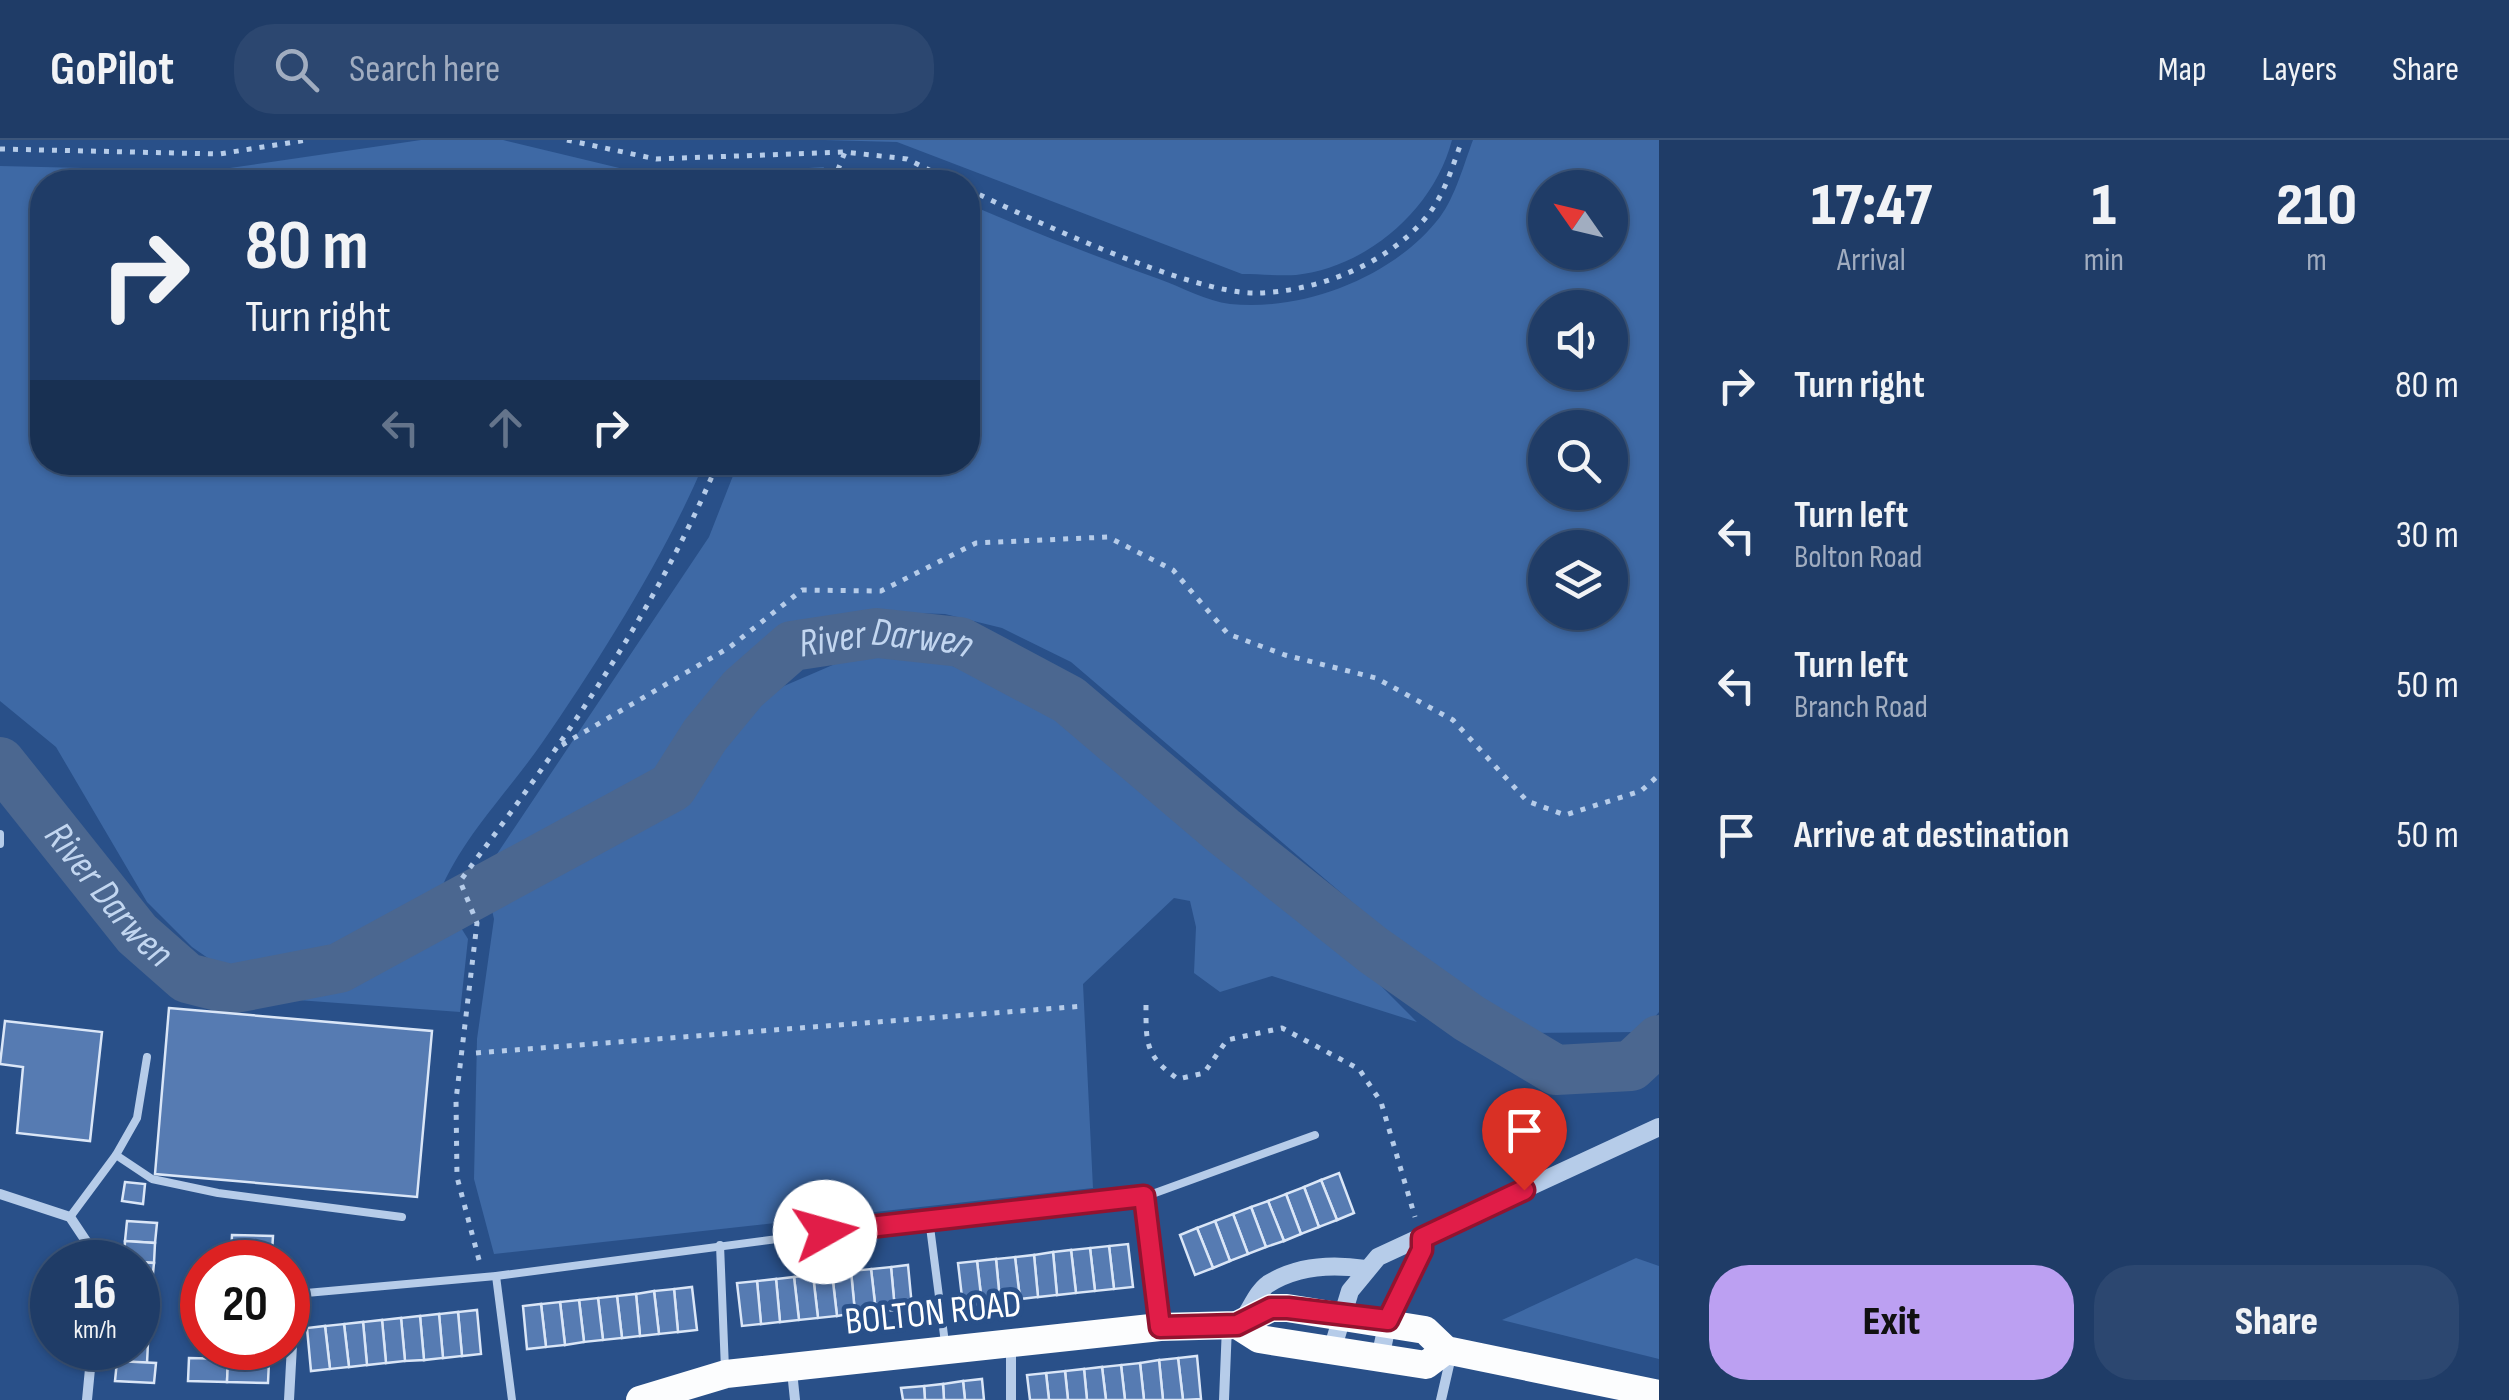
<!DOCTYPE html>
<style>
body{margin:0;font-family:"Sofia Sans Condensed",sans-serif;background:#2c4770;color:#f1f3f6;height:100vh;display:flex;flex-direction:column;font-size:38px;white-space:nowrap}
*{box-sizing:border-box;margin:0}
p{font-size:32px;color:#a1adc0}
.icon{flex:none;width:55px;height:55px;fill:none;stroke:currentColor;stroke-width:2;stroke-linecap:round;stroke-linejoin:round}
.map{position:relative;flex:1;overflow:hidden}
.details{display:flex;flex-direction:column;background:#1f3c67;width:850px}
.details>*{flex:none}
.banner{position:absolute;left:30px;top:30px;width:950px;height:305px;border-radius:40px;box-shadow:0 2px 8px #0004,0 0 0 2px #3c567b;background:#1f3c67;color:#f1f3f6;overflow:hidden}
.needle{width:65px;rotate:304deg}
.controls{position:absolute;left:1528px;top:30px;display:grid;gap:20px}
.controls a{display:grid;place-items:center;width:100px;height:100px;border-radius:50%;background:#1f3c67;box-shadow:0 2px 8px #0004,0 0 0 2px #3c567b;font-size:50px}
.speed{position:absolute;left:30px;top:1100px;display:flex;gap:20px;font-size:50px;font-weight:700;text-align:center}
.speed>*{display:grid;place-content:center;width:130px;height:130px;border-radius:50%;background:#1f3c67;box-shadow:0 2px 8px #0004,0 0 0 2px #3c567b;line-height:1}
.speed small{font-size:25px;font-weight:400}
.speed .limit{border:15px solid #d22;background:#fff;color:#111}
.pin{position:absolute;display:grid;place-items:center;width:85px;height:85px;color:#fff;margin:-102px -42px;border-radius:50% 50% 50% 0;rotate:-45deg;box-shadow:0 0 10px #0007}
.pin .icon{rotate:45deg}
.me{position:absolute;width:110px;margin:-55px;rotate:83deg;stroke-linejoin:round;filter:drop-shadow(0 0 8px #0008)}
.turn{display:flex;align-items:center;gap:35px;height:210px;padding:0 50px;font-size:45px}
.turn .icon{width:130px;height:130px;stroke-width:2.5}
.turn b{display:block;font-size:70px;line-height:85px}
.lanes{display:flex;align-items:center;height:95px;padding:0 50px;background:#0003;justify-content:center;gap:50px;direction:ltr}
.lanes .off{opacity:.35}
.eta{display:flex;justify-content:space-evenly;align-items:center;height:170px;text-align:center}
.eta b{font-size:60px;font-weight:800;line-height:70px}
.button{display:flex;gap:20px;margin-top:auto;padding:20px 50px}
.button a{flex:1;height:115px;border-radius:40px;background:#bca0f2;color:#111;font-size:40px;font-weight:800;line-height:115px;text-align:center}
.button a+a{background:#2c4770;color:#f1f3f6}
ul{padding:0;list-style:none}
li{display:flex;align-items:center;gap:30px;height:150px;padding:0 50px}
li div{flex:1}
li b{display:block;font-size:38px}
li em{font-style:normal}
header{display:flex;align-items:center;gap:60px;box-sizing:border-box;height:140px;padding:0 50px;background:#1f3c67;border-bottom:2px solid #3c567b}
header strong{font-size:48px}
nav{display:flex;gap:55px;margin-inline-start:auto;font-size:35px}
.search{width:700px;height:90px;background:#2c4770;display:flex;align-items:center;gap:25px;box-sizing:border-box;padding:0 35px;border-radius:40px;color:#a1adc0;font-size:38px}
main{display:flex;flex:1;min-height:0}
.map>svg:first-child{display:block}
</style>
<header>
<strong>GoPilot</strong>
<div class="search"><svg class="icon" aria-label="search" viewBox="0 0 24 24"><circle cx="10" cy="10" r="6"/><path d="M15 15l6 6"/></svg>Search here</div>
<nav><a>Map</a><a>Layers</a><a>Share</a></nav>
</header>
<main>
<div class="map">
<svg width="1659" height="1260" viewBox="0 0 1659 1260">
<rect width="100%" height="100%" fill="#295089"/>
<g fill="#3e69a5" fill-rule="evenodd">
<path d="M421 0H503L636 32 701 35 824 27 819 42H42V322L704 323C666 414 599 521 542 603 506 655 457 702 436 762 361 800 313 825 228 832L192 807 147 762 56 607 0 561V26L209 31Z"/>
<path d="M824 0H1452C1434 69 1368 127 1296 135 1279 136 1260 134 1242 134L897 2Z"/>
<path d="M1473 0H1659V872L1642 892 1521 893 1415 816 1071 522 1002 488 945 474 883 472 792 489 714 551 681 589 657 635 495 717 709 397 738 323 968 322V64C1031 91 1094 116 1159 139 1181 147 1207 161 1230 164 1304 172 1395 136 1440 77 1455 57 1464 24 1473 0ZM1545 48H1610V112H1545ZM1545 168H1610V232H1545ZM1545 288H1610V352H1545ZM1545 408H1610V472H1545Z"/>
<path d="M890 514 940 521 1044 563 1309 774 1417 882 1272 836 1220 852 1194 833 1196 787 1190 761 1174 758 1083 844 1093 1048 494 1114 474 1039 477 899 494 779 491 766 685 653 738 580 784 546 835 524Z"/>
<path d="M458 783 468 799 460 872 270 858 346 840Z"/>
<path d="M1636 1118 1659 1126V1219L1502 1180Z"/>
</g>
<g fill="none" stroke-linecap="round" stroke-linejoin="round">
<path stroke="#4b6790" stroke-width="50" id="s1" d="M0 622 137 794 187 838 230 849 339 828 672 647 705 595 743 549 792 506 877 493 960 502 1069 560 1222 690 1373 810 1469 878 1556 930 1631 926 1659 900"/>
</g>
<g fill="#567bb2" stroke="#dae6f7" stroke-width="2.5">
<path d="M169 868 432 891 417 1057 155 1034Z"/>
<path d="M5 881 102 892 90 1001 17 993 23 927 0 924Z"/>
<path d="M1339 1033 1354 1073 1337 1080 1321 1040Z"/>
<path d="M1321 1040 1337 1080 1319 1087 1304 1047Z"/>
<path d="M125 1042 145 1044 143 1064 122 1061Z"/>
<path d="M1304 1047 1319 1087 1301 1094 1286 1054Z"/>
<path d="M1286 1054 1301 1094 1284 1101 1268 1061Z"/>
<path d="M1268 1061 1284 1101 1266 1107 1251 1067Z"/>
<path d="M1251 1067 1266 1107 1248 1114 1233 1074Z"/>
<path d="M1233 1074 1248 1114 1230 1121 1215 1081Z"/>
<path d="M127 1081 157 1083 155 1103 125 1101Z"/>
<path d="M1215 1081 1230 1121 1213 1128 1197 1088Z"/>
<path d="M1197 1088 1213 1128 1195 1135 1180 1095Z"/>
<path d="M232 1095 273 1096 272 1113H231Z"/>
<path d="M125 1101 155 1103 154 1123 124 1121Z"/>
<path d="M1128 1104 1133 1147 1114 1149 1109 1106Z"/>
<path d="M1109 1106 1114 1149 1095 1151 1090 1108Z"/>
<path d="M1090 1108 1095 1151 1076 1153 1071 1110Z"/>
<path d="M1071 1110 1076 1153 1057 1155 1053 1112Z"/>
<path d="M1053 1112 1057 1155 1038 1157 1034 1115Z"/>
<rect x="231" y="1113" width="41" height="9"/>
<path d="M1034 1115 1038 1157 1020 1159 1015 1117Z"/>
<path d="M1015 1117 1020 1159 1000 1161 996 1119Z"/>
<path d="M996 1119 1000 1161 982 1164 977 1121Z"/>
<path d="M124 1121 154 1123 152 1143 138 1142V1122Z"/>
<path d="M977 1121 982 1164 963 1166 958 1123Z"/>
<path d="M908 1125 912 1167 895 1170 891 1127Z"/>
<path d="M891 1127 895 1170 876 1172 871 1129Z"/>
<path d="M871 1129 876 1172 855 1173 851 1131Z"/>
<path d="M851 1131 855 1173 837 1176 832 1133Z"/>
<path d="M832 1133 837 1176 818 1178 813 1135Z"/>
<path d="M813 1135 818 1178 799 1180 794 1137Z"/>
<path d="M794 1137 799 1180 780 1182 776 1139Z"/>
<path d="M776 1139 780 1182 761 1184 757 1141Z"/>
<path d="M757 1141 761 1184 742 1186 737 1143Z"/>
<path d="M138 1142 152 1143 151 1163 138 1162Z"/>
<path d="M692 1147 697 1190 678 1192 674 1149Z"/>
<path d="M674 1149 678 1192 659 1194 654 1151Z"/>
<path d="M654 1151 659 1194 640 1196 636 1154Z"/>
<path d="M636 1154 640 1196 622 1198 617 1156Z"/>
<path d="M617 1156 622 1198 603 1200 598 1158Z"/>
<path d="M598 1158 603 1200 584 1202 579 1160Z"/>
<path d="M579 1160 584 1202 565 1205 560 1162Z"/>
<path d="M138 1162 151 1163 150 1183 138 1182Z"/>
<path d="M560 1162 565 1205 546 1207 541 1164Z"/>
<path d="M541 1164 546 1207 527 1209 523 1166Z"/>
<path d="M477 1170 481 1214 462 1216 458 1172Z"/>
<path d="M458 1172 462 1216 443 1218 439 1174Z"/>
<path d="M439 1174 443 1218 424 1220 420 1176Z"/>
<path d="M420 1176 424 1220 405 1221 401 1178Z"/>
<path d="M401 1178 405 1221 386 1223 382 1180Z"/>
<path d="M382 1180 386 1223 367 1225 363 1182Z"/>
<path d="M363 1182 367 1225 349 1227 344 1184Z"/>
<path d="M344 1184 349 1227 330 1229 325 1186Z"/>
<path d="M325 1186 330 1229 311 1231 307 1188Z"/>
<path d="M138 1202 148 1203 147 1223 117 1221 118 1208H138Z"/>
<path d="M228 1208H269V1221L228 1219Z"/>
<path d="M1197 1216 1201 1259 1183 1260 1178 1218Z"/>
<path d="M189 1218 228 1219 227 1242 188 1241Z"/>
<path d="M1178 1218 1183 1260H1163L1159 1220Z"/>
<path d="M228 1219 269 1221 268 1243 227 1242Z"/>
<path d="M1159 1220 1163 1260H1144L1140 1223Z"/>
<path d="M117 1221 156 1223 154 1243 115 1241Z"/>
<path d="M1140 1223 1144 1260H1125L1121 1225Z"/>
<path d="M1121 1225 1125 1260H1106L1102 1227Z"/>
<path d="M1102 1227 1106 1260H1087L1084 1229Z"/>
<path d="M1084 1229 1087 1260H1068L1065 1231Z"/>
<path d="M1065 1231 1068 1260H1049L1046 1233Z"/>
<path d="M1046 1233 1049 1260H1030L1027 1235Z"/>
<path d="M982 1239 984 1260H965L963 1241Z"/>
<path d="M963 1241 965 1260H944L943 1244Z"/>
<path d="M943 1244 944 1260H925L924 1246Z"/>
<path d="M924 1246 925 1260H903L901 1248Z"/>
</g>
<g fill="none" stroke-linecap="round" stroke-linejoin="round">
<g stroke="#b6cce9" stroke-width="5" stroke-dasharray="5 8" stroke-linecap="butt">
<path d="M567 0 656 19 845 12 907 19 954 42"/>
<path d="M0 9 219 14 307 0"/>
<path d="M833 42 845 12"/>
<path d="M968 49C1029 79 1192 154 1256 153 1314 152 1383 126 1422 82 1443 60 1452 28 1462 0"/>
<path d="M562 605 730 507 802 450 881 451 976 403 1108 397 1173 430 1228 494 1285 515 1376 538 1453 580 1527 661 1565 675 1641 651 1659 635"/>
<path d="M1146 865C1146 903 1145 916 1178 939L1204 933 1227 900 1282 888 1359 929 1381 962 1415 1077"/>
<path d="M476 913 1084 866"/>
<path d="M479 1120 457 1037 456 960 477 783 460 741C558 610 655 474 718 322"/>
</g>
<g stroke="#b6cce9" stroke-width="8">
<path d="M0 694V704"/>
<path d="M116 1015 137 978 147 917"/>
<path d="M1144 1057 1159 1182"/>
<path d="M70 1077 116 1015 152 1039 218 1053 402 1077"/>
<path d="M929 1079 945 1203"/>
<path d="M720 1105 725 1229"/>
<path d="M496 1136 512 1260"/>
<path d="M295 1154 496 1136 929 1079 1144 1057 1315 995"/>
</g>
<g stroke="#b6cce9" stroke-width="10">
<path d="M0 1054 70 1077 100 1122"/>
<path d="M1011 1203V1260"/>
<path d="M792 1231 795 1260"/>
<path d="M87 1260 92 1208"/>
<path d="M289 1260 296 1133"/>
<path d="M1224 1260 1227 1186"/>
<path d="M1441 1260 1452 1212"/>
</g>
<g stroke="#b6cce9" stroke-width="18">
<path d="M1244 1178C1251 1168 1258 1151 1268 1144 1297 1126 1333 1124 1365 1129"/>
<path d="M1332 1210 1350 1151 1378 1117 1659 987"/>
<path d="M1380 1218 1388 1181 1422 1111 1423 1098"/>
</g>
<g stroke="#fcfdfe" stroke-width="28">
<path d="M1237 1185 1259 1199 1426 1225 1446 1210"/>
<path d="M640 1260 726 1234 1160 1187 1237 1185 1271 1168H1287L1425 1190 1446 1210 1659 1254"/>
</g>
</g>
<g fill="none" stroke-linecap="round" stroke-linejoin="round">
<g stroke="#92132f" stroke-width="25">
<path id="route" d="M825 1092 1144 1056 1160 1187 1237 1185 1271 1168H1288L1388 1180 1422 1110V1098L1524 1050"/>
</g>
<use href="#route" stroke="#e11d48" stroke-width="18"/>
</g>
<g text-anchor="middle" dominant-baseline="central" stroke-width="9" stroke-linejoin="round" paint-order="stroke">
<g font-size="38" fill="#fff" stroke="#295089">
<text transform="translate(933 1173) rotate(-6)">BOLTON ROAD</text>
</g>
<g font-size="40" font-style="italic" fill="#c2d6f0" stroke="#295089">
<text stroke="none"><textPath href="#s1" startOffset="1102">River Darwen</textPath></text>
<text stroke="none"><textPath href="#s1" startOffset="172">River Darwen</textPath></text>
</g>
</g>
</svg>
<div class="controls">
<a><svg class="needle" viewBox="-14 -14 28 28"><path d="M0-13l5 13h-10z" fill="#e53935"/><path d="M0 13l5-13h-10z" fill="#a1adc0"/></svg></a>
<a><svg class="icon" aria-label="sound" viewBox="0 0 24 24"><path d="M4 9h4l5-4v14l-5-4H4zM17 9q2 3 0 6"/></svg></a>
<a><svg class="icon" aria-label="search" viewBox="0 0 24 24"><circle cx="10" cy="10" r="6"/><path d="M15 15l6 6"/></svg></a>
<a><svg class="icon" aria-label="layers" viewBox="0 0 24 24"><path d="M12 4l9 5-9 5-9-5zM3 14l9 5 9-5"/></svg></a>
</div>
<div class="speed"><div>16<small>km/h</small></div><div class="limit">20</div></div>
<div class="pin" style="left:1524px;top:1050px;background:#d93025"><svg class="icon" aria-label="arrive" viewBox="0 0 24 24"><path d="M6 21V4h12l-3 4 3 4H6"/></svg></div>
<svg class="me" style="left:825px;top:1092px" viewBox="-20 -20 40 40"><circle r="19" fill="#fff"/><path d="M0-13L10 11 0 6-10 11z" fill="#e11d48"/></svg>
<div class="banner">
<div class="turn"><svg class="icon" aria-label="right" viewBox="0 0 24 24"><path d="M7 20v-9h11M14 6l5 5-5 5"/></svg><div><b>80 m</b>Turn right</div></div>
<div class="lanes"><svg class="icon off" aria-label="left" viewBox="0 0 24 24"><path d="M17 20v-9H6M10 6l-5 5 5 5"/></svg><svg class="icon off" aria-label="ahead" viewBox="0 0 24 24"><path d="M12 20V5M6 11l6-6 6 6"/></svg><svg class="icon" aria-label="right" viewBox="0 0 24 24"><path d="M7 20v-9h11M14 6l5 5-5 5"/></svg></div>
</div>
</div>
<section class="details">
<div class="eta">
<div><b>17:47</b><p>Arrival</p></div>
<div><b>1</b><p>min</p></div>
<div><b>210</b><p>m</p></div>
</div>
<ul>
<li><svg class="icon" aria-label="right" viewBox="0 0 24 24"><path d="M7 20v-9h11M14 6l5 5-5 5"/></svg><div><b>Turn right</b></div><em>80 m</em></li>
<li><svg class="icon" aria-label="left" viewBox="0 0 24 24"><path d="M17 20v-9H6M10 6l-5 5 5 5"/></svg><div><b>Turn left</b><p>Bolton Road</p></div><em>30 m</em></li>
<li><svg class="icon" aria-label="left" viewBox="0 0 24 24"><path d="M17 20v-9H6M10 6l-5 5 5 5"/></svg><div><b>Turn left</b><p>Branch Road</p></div><em>50 m</em></li>
<li><svg class="icon" aria-label="arrive" viewBox="0 0 24 24"><path d="M6 21V4h12l-3 4 3 4H6"/></svg><div><b>Arrive at destination</b></div><em>50 m</em></li>
</ul>
<div class="button"><a>Exit</a><a>Share</a></div>
</section>
</main>
